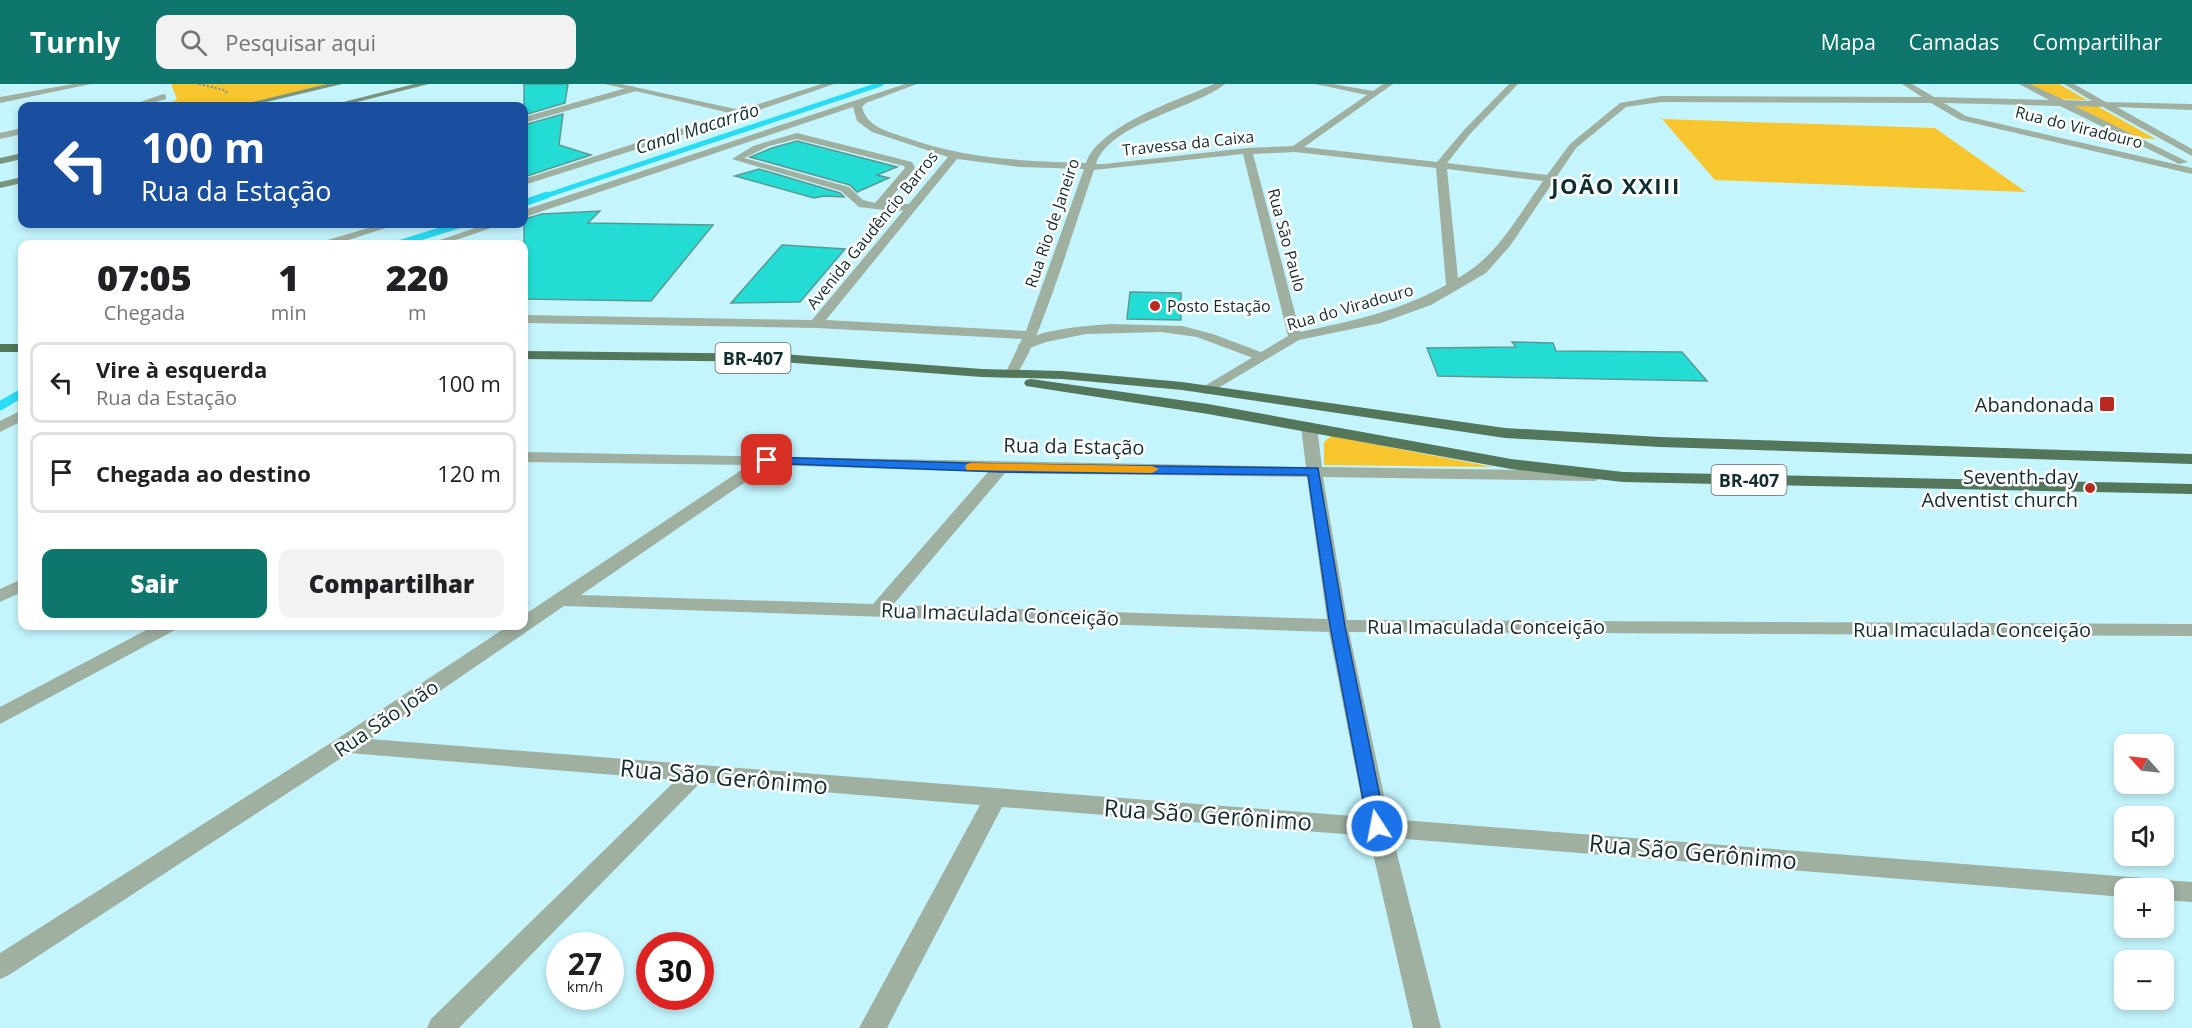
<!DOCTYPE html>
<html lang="pt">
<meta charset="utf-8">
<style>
body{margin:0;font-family:"Open Sans",sans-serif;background:#f2f2f2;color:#202124;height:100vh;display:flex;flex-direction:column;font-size:22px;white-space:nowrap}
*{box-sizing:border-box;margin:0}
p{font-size:20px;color:#757577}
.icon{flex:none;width:33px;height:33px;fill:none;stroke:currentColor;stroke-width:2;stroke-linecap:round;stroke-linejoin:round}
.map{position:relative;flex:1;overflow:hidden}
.drawer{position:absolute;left:18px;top:156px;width:510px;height:390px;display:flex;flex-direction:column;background:#fff;border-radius:12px;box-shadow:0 3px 9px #0003}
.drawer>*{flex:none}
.guide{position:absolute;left:18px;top:18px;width:510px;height:126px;border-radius:12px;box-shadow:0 3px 9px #0003;background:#1a4fa0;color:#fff;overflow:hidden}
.needle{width:39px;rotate:297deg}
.fabs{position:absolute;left:2114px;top:650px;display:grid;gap:12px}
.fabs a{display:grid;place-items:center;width:60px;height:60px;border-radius:12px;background:#fff;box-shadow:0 3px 9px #0003;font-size:30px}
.speed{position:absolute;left:546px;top:848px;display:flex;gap:12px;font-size:30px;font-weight:700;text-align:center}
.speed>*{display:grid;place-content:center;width:78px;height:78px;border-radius:50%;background:#fff;box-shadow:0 3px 9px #0003;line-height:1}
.speed small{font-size:15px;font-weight:400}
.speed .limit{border:9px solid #d22;background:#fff;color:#111}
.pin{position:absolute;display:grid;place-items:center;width:51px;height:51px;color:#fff;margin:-26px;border-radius:12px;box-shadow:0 3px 9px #0006}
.me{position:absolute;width:66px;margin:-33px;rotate:349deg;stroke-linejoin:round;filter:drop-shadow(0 0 4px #0008)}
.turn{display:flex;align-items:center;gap:21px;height:126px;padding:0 24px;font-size:27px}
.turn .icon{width:78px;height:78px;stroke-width:2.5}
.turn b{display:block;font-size:42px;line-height:51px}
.eta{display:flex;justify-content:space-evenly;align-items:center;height:102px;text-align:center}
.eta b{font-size:36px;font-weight:800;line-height:42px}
.primary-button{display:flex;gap:12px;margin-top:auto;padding:12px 24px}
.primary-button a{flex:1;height:69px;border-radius:12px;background:#0f766e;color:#fff;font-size:24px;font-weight:800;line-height:69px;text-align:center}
.primary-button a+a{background:#f2f2f2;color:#202124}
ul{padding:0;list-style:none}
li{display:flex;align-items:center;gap:18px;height:81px;margin:0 12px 9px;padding:0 12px;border:3px solid #e0e0e0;border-radius:12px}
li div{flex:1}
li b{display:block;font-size:22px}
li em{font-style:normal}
header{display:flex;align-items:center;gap:36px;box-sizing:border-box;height:84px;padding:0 30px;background:#0f766e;color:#fff}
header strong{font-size:28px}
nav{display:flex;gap:33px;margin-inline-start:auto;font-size:21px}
.search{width:420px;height:54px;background:#f2f2f2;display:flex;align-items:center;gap:15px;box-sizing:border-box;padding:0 21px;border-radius:12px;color:#757577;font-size:22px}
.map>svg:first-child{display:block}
</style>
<header>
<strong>Turnly</strong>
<div class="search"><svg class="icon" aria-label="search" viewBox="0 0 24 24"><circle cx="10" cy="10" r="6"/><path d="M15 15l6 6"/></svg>Pesquisar aqui</div>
<nav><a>Mapa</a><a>Camadas</a><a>Compartilhar</a></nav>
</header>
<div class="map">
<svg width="2192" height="944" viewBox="0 0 2192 944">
<rect width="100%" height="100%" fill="#c4f5fd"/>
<g fill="#f7c62f">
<path d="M171 0H342L241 22H166L177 15Z"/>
<path d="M2029 0H2059L2087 16 2059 15Z"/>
<path d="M2070 21 2097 22 2156 55 2138 54Z"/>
<path d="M1662 35 1935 44 2026 108 1715 96Z"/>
<path d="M1331 352 1493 383 1324 381V358Z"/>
</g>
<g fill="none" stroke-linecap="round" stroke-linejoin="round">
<path stroke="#28dcf4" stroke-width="5" d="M542 113 881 0"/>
<g stroke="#28dcf4" stroke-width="7">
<path d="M524 119 547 111"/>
<path d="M398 160 462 140"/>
</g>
<path stroke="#28dcf4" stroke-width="9" d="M0 322 22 309"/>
</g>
<g fill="#23ddd4" stroke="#5b9893" stroke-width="1.5">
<path d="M524 0H568L565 19 524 31Z"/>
<path d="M563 30 559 61 591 71 524 93V41Z"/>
<path d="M797 57 897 83 877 91 889 94 857 108 850 101 750 73 772 64Z"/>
<path d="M759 85 840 109 844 113 824 112 814 114 735 92Z"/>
<path d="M600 127 588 139 713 141 651 217 524 215V135L542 130Z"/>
<path d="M782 161 845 165 800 218 731 219Z"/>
<path d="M1130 208 1181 209V236L1127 235Z"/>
<path d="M1512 258 1553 259 1556 267 1682 268 1707 297 1438 292 1427 264 1516 263Z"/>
</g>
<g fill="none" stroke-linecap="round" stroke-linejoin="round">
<path stroke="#6f949a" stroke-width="2" stroke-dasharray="2 2" stroke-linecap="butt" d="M199 0 224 6 228 10"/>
<g fill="#9fb0a1" fill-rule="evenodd">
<path d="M633 2 637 5 636 7 524 39V33Z"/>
<path d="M797 49 912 78 915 84 886 120H911L917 123 911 126 892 127 859 123 841 107 732 75 753 62ZM797 55 904 82 905 84 875 119 863 116 849 103 744 74 769 62Z"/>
<path d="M1111 240 1182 242 1213 250 1266 270 1268 273 1261 277 1197 253 1161 248 1086 250 1046 258 1024 266 1017 262C1033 245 1087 242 1111 240Z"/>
</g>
<g fill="#9fb0a1" fill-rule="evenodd">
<path d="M73 0H91L0 19V13Z"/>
<path d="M605 0H621L740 26 821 0H834L745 31 524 101V95L730 29Z"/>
<path d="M905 0H917L866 19 862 23C867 43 887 47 904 53 964 75 1022 77 1086 79 1099 41 1179 16 1214 0H1225C1196 24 1109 39 1096 80H1104L1247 64 1293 62 1367 11 1315 0H1333L1373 7 1383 0H1393L1304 63 1437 78 1464 46 1509 0H1518L1470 50 1447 79 1547 91 1570 60 1620 19 1661 12 1922 13 1902 0H1912L1934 13 2049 16 2019 0H2030L2064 16 2092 17 2064 0H2074L2106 18 2192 20V26L2117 23 2192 65V72L2103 23 2075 22 2188 78 2179 80 2060 22 1944 19 1966 32 2192 84V90L1960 36 1931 19 1661 18 1626 23 1576 64 1510 162 1486 189 1431 221 1381 239 1299 256 1208 310 1203 309 1201 306 1203 303 1288 252 1243 70 1094 86C1084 113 1031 288 1013 292L1006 288 1022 255 816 244 524 239V231L812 236 948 73 872 48 857 37 853 23 528 132 524 133V126ZM1295 68 1436 84 1446 201C1400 227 1352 237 1300 248L1253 70ZM957 75 1020 83 1084 85 1026 247 826 236ZM1447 85 1543 97C1517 133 1498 172 1458 194Z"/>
<path d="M163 10 166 11V15L141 22H129Z"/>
<path d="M22 44V50L0 55V49Z"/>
<path d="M382 140H398L336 160H319L321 158Z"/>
<path d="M487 140H503L444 160H428Z"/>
<path d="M22 326V337L0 348V337Z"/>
<path d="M1309 338 1317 343 1322 383 1595 387 1603 392 1595 397 1323 393 1347 536 2192 540V552L1349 548 1389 735 2144 794 2154 799 2163 796 2192 798V818L2163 816V804H2124V813L1393 754 1441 944H1413L1369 752 1002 723 887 944H859L980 721 701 698 459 944H427L431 935 676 696 349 669 9 891 0 895V869L337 655 508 542H524V531L749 381 524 378V368L1306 383 1301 343ZM770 381 988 388 873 520 581 511ZM1005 389 1307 393 1327 535 893 521ZM564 522 1329 548 1365 733 370 655Z"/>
<path d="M22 495V508L0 518V505Z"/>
<path d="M154 542H178L175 546 0 640V623Z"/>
</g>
<g fill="#7a947e" fill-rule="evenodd">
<path d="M327 0H342L250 22H236Z"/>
<path d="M414 0H429L341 22H328Z"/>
<path d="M22 69V75L0 80V74Z"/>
<path d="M22 93V99L0 104V98Z"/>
</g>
<g fill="#54765a" fill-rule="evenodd">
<rect x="0" y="260" width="22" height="8"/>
<path d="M524 267 782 270 982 285 1062 287 1182 298 1505 344 1660 353 2192 370V380L1660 363 1505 354 1182 306 1062 295 982 293 782 278 524 275Z"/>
<path d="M1031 295 1208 320 1511 375 1623 388 2192 400V410L1623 398 1511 385 1208 330 1026 302 1024 299 1026 296Z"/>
</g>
</g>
<path fill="#1a73e8" stroke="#114b97" stroke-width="1.5" d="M767 373 1001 380 1318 384 1345 542 1386 742 1383 747 1377 749 1371 747 1368 742 1330 542 1308 391 1001 388 763 379 761 376Z"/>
<path fill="#f59e0b" d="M971 379 1152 382 1159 385 1152 389 967 386 965 383 967 380Z"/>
<g fill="#b82a1f" stroke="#fff" stroke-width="2">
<circle cx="1155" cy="222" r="6"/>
<rect x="2099" y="312" width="16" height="16" rx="3"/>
<circle cx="2090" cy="404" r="6"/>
</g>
<g text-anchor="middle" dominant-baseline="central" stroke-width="5" stroke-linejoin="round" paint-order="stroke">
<g font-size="16" fill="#142d31" stroke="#fff">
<text transform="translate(2079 43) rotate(14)">Rua do Viradouro</text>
<text transform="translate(1188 59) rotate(-6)">Travessa da Caixa</text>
<text transform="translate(1052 139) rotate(-71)">Rua Rio de Janeiro</text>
<text transform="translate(872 146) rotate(-51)">Avenida Gaudêncio Barros</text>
<text transform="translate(1287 156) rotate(75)">Rua São Paulo</text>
<text transform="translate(1350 223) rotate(-16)">Rua do Viradouro</text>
</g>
<g font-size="16" fill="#142d31" stroke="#fff" text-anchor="start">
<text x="1167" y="222">Posto Estação</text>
</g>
<g font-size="18" font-style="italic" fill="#103237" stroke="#fff">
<text transform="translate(697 44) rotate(-18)">Canal Macarrão</text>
</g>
<g fill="#fff" stroke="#5a6c6f" stroke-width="1.5">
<rect x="715.5" y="259" width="75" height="30" rx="4.5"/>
<rect x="1711.5" y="381" width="75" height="30" rx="4.5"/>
</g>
<g font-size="18" font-weight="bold" fill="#142d31">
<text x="753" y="274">BR-407</text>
<text x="1749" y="396">BR-407</text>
</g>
<g font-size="20" fill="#142d31" stroke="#fff" text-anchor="end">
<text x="2094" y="320">Abandonada</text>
<text x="2078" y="392">Seventh-day<tspan x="2078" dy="23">Adventist church</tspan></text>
</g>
<g font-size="20" fill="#142d31" stroke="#fff">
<text transform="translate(1074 362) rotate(1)">Rua da Estação</text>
<text transform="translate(1000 530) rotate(2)">Rua Imaculada Conceição</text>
<text x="1486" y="542">Rua Imaculada Conceição</text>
<text x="1972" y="545">Rua Imaculada Conceição</text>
<text transform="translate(386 634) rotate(-34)">Rua São João</text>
</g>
<g font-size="22" font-weight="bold" letter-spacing="1.5" fill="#0e2e33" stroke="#fff">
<text x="1616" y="101">JOÃO XXIII</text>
</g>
<g font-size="24" fill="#142d31" stroke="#fff">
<text transform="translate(724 692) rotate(5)">Rua São Gerônimo</text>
<text transform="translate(1208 730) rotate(4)">Rua São Gerônimo</text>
<text transform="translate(1693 767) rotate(5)">Rua São Gerônimo</text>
</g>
</g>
</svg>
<div class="fabs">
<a><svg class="needle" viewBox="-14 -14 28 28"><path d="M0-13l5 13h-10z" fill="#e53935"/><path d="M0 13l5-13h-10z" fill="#757577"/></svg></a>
<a><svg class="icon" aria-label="sound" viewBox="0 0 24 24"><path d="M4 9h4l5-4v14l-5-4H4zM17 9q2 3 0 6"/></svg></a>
<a>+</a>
<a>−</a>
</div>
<div class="speed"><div>27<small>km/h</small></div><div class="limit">30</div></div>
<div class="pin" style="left:767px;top:376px;background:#d93025"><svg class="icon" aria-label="arrive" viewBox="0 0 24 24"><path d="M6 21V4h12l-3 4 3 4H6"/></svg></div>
<svg class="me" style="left:1377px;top:742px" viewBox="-20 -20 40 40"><circle r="17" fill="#1a73e8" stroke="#fff" stroke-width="3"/><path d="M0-11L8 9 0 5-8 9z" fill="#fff"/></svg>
<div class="guide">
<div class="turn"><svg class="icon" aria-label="left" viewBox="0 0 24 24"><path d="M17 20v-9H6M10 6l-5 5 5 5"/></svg><div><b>100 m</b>Rua da Estação</div></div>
</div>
<section class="drawer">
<div class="eta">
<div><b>07:05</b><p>Chegada</p></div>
<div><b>1</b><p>min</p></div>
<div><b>220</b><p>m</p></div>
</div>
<ul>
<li><svg class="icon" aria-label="left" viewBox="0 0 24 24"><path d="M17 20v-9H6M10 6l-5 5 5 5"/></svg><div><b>Vire à esquerda</b><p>Rua da Estação</p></div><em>100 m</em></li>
<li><svg class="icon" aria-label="arrive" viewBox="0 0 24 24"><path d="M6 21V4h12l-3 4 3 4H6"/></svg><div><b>Chegada ao destino</b></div><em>120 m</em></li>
</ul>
<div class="primary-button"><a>Sair</a><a>Compartilhar</a></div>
</section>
</div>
